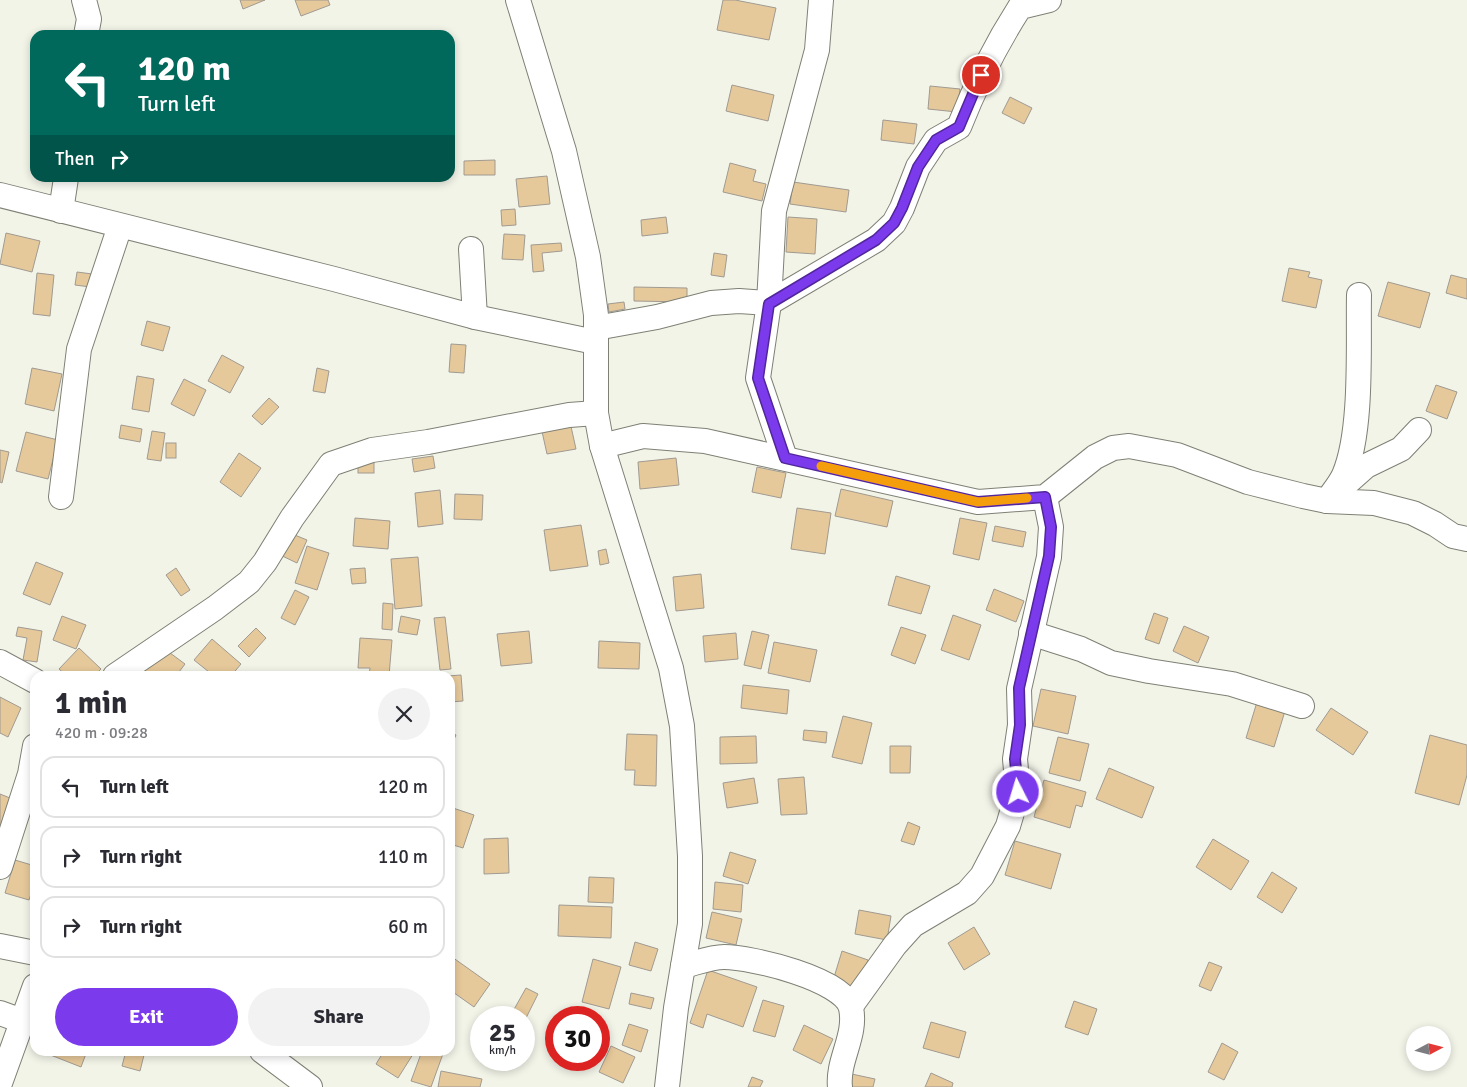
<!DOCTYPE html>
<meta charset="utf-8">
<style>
body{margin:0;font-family:Signika,sans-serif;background:#f2f2f3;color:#2b2b33;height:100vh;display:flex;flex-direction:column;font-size:19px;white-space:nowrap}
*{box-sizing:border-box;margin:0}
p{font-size:16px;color:#7c7c81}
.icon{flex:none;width:28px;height:28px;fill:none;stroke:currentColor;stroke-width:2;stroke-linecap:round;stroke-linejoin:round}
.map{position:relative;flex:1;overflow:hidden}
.sheet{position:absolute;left:30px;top:671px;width:425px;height:385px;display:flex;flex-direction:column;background:#fff;border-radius:15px;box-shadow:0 2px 8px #0003}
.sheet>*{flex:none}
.banner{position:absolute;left:30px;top:30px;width:425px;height:152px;border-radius:15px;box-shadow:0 2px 8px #0003;background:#00695c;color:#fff;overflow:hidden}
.needle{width:32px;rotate:83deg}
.fabs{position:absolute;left:1406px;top:1026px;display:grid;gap:10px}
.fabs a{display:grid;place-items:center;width:45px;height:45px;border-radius:50%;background:#fff;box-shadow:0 2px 8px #0003;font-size:25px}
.speed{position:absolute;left:470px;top:1006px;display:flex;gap:10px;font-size:25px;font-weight:700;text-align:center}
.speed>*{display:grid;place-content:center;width:65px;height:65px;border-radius:50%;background:#fff;box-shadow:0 2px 8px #0003;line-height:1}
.speed small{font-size:12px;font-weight:400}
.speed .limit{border:8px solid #d22;background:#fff;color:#111}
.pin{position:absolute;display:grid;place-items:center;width:42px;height:42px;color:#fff;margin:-21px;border:2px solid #fff;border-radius:50%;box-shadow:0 1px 5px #0007}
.me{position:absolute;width:55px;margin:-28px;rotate:355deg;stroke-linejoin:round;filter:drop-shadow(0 0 4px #0008)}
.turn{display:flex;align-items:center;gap:18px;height:105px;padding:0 25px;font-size:22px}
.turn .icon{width:65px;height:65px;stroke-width:2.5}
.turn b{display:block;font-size:35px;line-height:42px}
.then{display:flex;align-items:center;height:48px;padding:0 25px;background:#0003;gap:10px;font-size:19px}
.round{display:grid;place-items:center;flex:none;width:52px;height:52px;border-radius:26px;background:#f2f2f3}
.overview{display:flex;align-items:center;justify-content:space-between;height:85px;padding:0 25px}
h1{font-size:30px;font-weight:800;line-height:38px}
.cta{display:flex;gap:10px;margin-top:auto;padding:10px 25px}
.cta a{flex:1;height:58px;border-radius:30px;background:#7c3aed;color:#fff;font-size:20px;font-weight:800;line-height:58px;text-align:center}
.cta a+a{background:#f2f2f3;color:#2b2b33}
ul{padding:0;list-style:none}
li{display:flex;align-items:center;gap:15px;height:62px;margin:0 10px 8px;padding:0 15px;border:2px solid #e1e1e2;border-radius:15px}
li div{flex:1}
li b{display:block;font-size:19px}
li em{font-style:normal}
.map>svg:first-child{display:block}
</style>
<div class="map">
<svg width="1467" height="1087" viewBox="0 0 1467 1087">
<rect width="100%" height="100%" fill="#f3f4e8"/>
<g fill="#e6c99b" stroke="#a09a91">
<path d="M240 0H265L243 9Z"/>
<path d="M295 0H328L330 5 301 16Z"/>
<path d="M723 0H735L776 8 769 40 717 30Z"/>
<path d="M732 85 774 95 768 121 726 111Z"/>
<path d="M930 86 960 89 957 112 928 109Z"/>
<path d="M1010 97 1032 108 1024 124 1002 113Z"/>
<path d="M883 120 917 124 914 144 881 140Z"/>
<path d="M495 160V175H464V161Z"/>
<path d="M730 163 756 170 753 181 766 184 762 201 723 192Z"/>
<path d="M547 176 550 204 519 207 516 179Z"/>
<path d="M793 182 849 190 846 212 790 204Z"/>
<path d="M515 209 516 225 502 226 501 210Z"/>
<path d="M666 217 668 233 642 236 641 220Z"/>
<path d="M788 217 817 219 815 254 786 252Z"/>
<path d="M6 233 40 241 32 272 0 264Z"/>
<path d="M504 234 525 235 523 260 502 259Z"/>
<path d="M561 243 562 251 542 253 544 271 533 272 531 245Z"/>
<path d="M714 253 727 255 724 277 711 275Z"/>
<path d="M1289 268 1310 272 1308 277 1322 280 1316 308 1282 301Z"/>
<path d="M77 272 100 275 98 288 75 285Z"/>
<path d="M37 273 54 275 50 316 33 314Z"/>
<path d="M1451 275 1467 279V299L1446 293Z"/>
<path d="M1388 282 1430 293 1420 328 1378 316Z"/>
<path d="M634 287 687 288V302L634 301Z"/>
<path d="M624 302 625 309 609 312 608 304Z"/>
<path d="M147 321 170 327 163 351 141 345Z"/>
<path d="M451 344 466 345 464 373 449 372Z"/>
<path d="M222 355 244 367 230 393 208 381Z"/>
<path d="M32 368 62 374 54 411 25 404Z"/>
<path d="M317 368 329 371 325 393 313 391Z"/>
<path d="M137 376 154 379 149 412 132 409Z"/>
<path d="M184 379 206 390 194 416 171 404Z"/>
<path d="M1436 385 1457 392 1447 419 1426 411Z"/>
<path d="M269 398 279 407 262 425 252 416Z"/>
<path d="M570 422 576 449 547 454 541 427Z"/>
<path d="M121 425 142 429 140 442 119 438Z"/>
<path d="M152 431 165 433 161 461 147 459Z"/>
<path d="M26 432 58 440 48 479 16 471Z"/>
<rect x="166" y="443" width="10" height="15"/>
<path d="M0 450 9 452 2 483 0 482Z"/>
<path d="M239 453 261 468 241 497 220 482Z"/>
<path d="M433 456 435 468 414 472 412 459Z"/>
<path d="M676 458 679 485 640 489 638 462Z"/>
<rect x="358" y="461" width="16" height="12"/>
<path d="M757 467 786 473 781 498 752 492Z"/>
<path d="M841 489 893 501 887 527 835 516Z"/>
<path d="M440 490 443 524 418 527 415 493Z"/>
<path d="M455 494 483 495 482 520 454 519Z"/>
<path d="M797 508 831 513 825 554 791 549Z"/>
<path d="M355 518 390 521 388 549 353 546Z"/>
<path d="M960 518 987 523 979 560 953 554Z"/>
<path d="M581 525 588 566 550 571 544 530Z"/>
<path d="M995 526 1026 532 1023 547 992 541Z"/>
<path d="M285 531 307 540 297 563 276 553Z"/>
<path d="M307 546 329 553 317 590 295 583Z"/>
<path d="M606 549 609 563 600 565 598 551Z"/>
<path d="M418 557 422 606 395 609 391 559Z"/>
<path d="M36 562 63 573 50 605 23 594Z"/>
<path d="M176 568 190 590 181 596 166 575Z"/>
<path d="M365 568 366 583 352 584 350 569Z"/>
<path d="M701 574 704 608 676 611 673 577Z"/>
<path d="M896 576 930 586 921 614 888 605Z"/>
<path d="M994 589 1024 601 1016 622 986 610Z"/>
<path d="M295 590 309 597 295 625 281 618Z"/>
<path d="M383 603 393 604 392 630 382 629Z"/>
<path d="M1154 613 1168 618 1159 644 1145 639Z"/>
<path d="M953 615 981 625 969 660 941 650Z"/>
<path d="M62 616 86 625 76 649 53 640Z"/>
<path d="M401 616 420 620 417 635 398 632Z"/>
<path d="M445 617 451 669 440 670 434 618Z"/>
<path d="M1184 626 1209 637 1198 663 1173 651Z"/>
<path d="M18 627 42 631 37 662 23 660 27 638 16 636Z"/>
<path d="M901 627 926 635 915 664 891 655Z"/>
<path d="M256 628 266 638 249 657 238 646Z"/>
<path d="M529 631 532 663 501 666 497 634Z"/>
<path d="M752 631 769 635 761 669 744 665Z"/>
<path d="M736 633 738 659 705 662 703 636Z"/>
<path d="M360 638 392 640 389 676H369L370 668H358Z"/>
<path d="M212 639 241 664 231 676H214L194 660Z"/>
<path d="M599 641 640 643 639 669 598 668Z"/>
<path d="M774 642 817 650 810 682 768 673Z"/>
<path d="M162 647 185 664 176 676H140Z"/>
<path d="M79 648 101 669 94 676H67L59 669Z"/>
<path d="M461 675 463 701 450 702V676H447Z"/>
<path d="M743 685 789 690 787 714 741 708Z"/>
<path d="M1041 689 1076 696 1068 734 1033 726Z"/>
<path d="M0 697 21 708 8 737 0 733Z"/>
<path d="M1257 702 1285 711 1274 747 1246 738Z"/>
<path d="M1331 708 1368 732 1353 755 1316 730Z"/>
<path d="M843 716 872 723 862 764 832 757Z"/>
<path d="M804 730 827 732 826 743 803 740Z"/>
<path d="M450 732 456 735 450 748Z"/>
<path d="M627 734 657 735 656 786 634 785 635 770H625Z"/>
<path d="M1430 735 1467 745V775L1459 805 1415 793Z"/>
<path d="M756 736 757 763 720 764V737Z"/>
<path d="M1058 737 1089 744 1080 781 1049 773Z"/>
<path d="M890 746H911L910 773H890Z"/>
<path d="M1109 768 1154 787 1142 818 1096 799Z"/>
<path d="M804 777 807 814 781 815 778 779Z"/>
<path d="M754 778 758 803 727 808 723 783Z"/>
<path d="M1044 780 1086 792 1082 807 1076 805 1070 828 1034 817Z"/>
<path d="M0 794 15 800 0 840Z"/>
<path d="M450 807 474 815 463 848 450 844Z"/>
<path d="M908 822 920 827 914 845 901 841Z"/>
<path d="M508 838 509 873 484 874V839Z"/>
<path d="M1213 839 1249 861 1231 890 1196 867Z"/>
<path d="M1015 841 1061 854 1051 889 1005 875Z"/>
<path d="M730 852 756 860 748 884 723 876Z"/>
<path d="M15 860 35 866V881L29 900 5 893Z"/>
<path d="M1272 872 1297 888 1282 913 1257 897Z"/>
<path d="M589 877 614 878 613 903 588 902Z"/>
<path d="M715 882 743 885 741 912 713 909Z"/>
<path d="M559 905 612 907 611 938 558 936Z"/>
<path d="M859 910 891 916 887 940 855 934Z"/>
<path d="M712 912 742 919 736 945 706 938Z"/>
<path d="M974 927 990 954 964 970 948 943Z"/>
<path d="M635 942 658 949 651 971 629 965Z"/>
<path d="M842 951 868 960 858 992 832 984Z"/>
<path d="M452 957 490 984 474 1007 450 990Z"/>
<path d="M593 959 621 967 609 1009 582 1002Z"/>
<path d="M1209 962 1222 967 1211 991 1199 986Z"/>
<path d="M708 970 757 987 743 1027 707 1014 703 1028 690 1023Z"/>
<path d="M526 988 538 994 525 1020 512 1013Z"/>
<path d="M631 993 654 998 651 1009 629 1004Z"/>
<path d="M763 1000 784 1006 775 1037 753 1031Z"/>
<path d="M1074 1001 1097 1009 1088 1035 1065 1027Z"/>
<path d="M565 1011 599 1018H564Z"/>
<path d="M931 1022 966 1032 959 1058 923 1048Z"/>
<path d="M629 1024 648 1030 641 1052 622 1045Z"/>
<path d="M804 1025 833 1039 821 1064 793 1050Z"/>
<path d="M1222 1043 1238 1052 1224 1080 1208 1072Z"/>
<path d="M611 1046 635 1057 623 1083 599 1072Z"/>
<path d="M49 1051H87L81 1067 48 1054Z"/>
<path d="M126 1051H145L140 1071 122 1066Z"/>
<path d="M384 1051H415L398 1078 376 1064Z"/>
<path d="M422 1051H444L431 1087 411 1081Z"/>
<path d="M441 1071 482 1079 480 1087H438Z"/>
<path d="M847 1073 875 1079 873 1087H844Z"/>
<path d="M931 1073 953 1083 952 1087H925Z"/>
<path d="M752 1077 763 1081 760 1087H748Z"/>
</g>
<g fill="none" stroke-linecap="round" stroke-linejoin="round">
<g stroke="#7f8075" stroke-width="26">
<g id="minor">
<path d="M84 0 89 19 86 35"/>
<path d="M518 0 564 151 588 257 596 315V413L602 446 671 668 682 726 690 856V924L676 1008 667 1087"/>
<path d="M0 195 334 279 475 317 595 342"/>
<path d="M61 211 66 178"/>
<path d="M471 249 475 317"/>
<path d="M596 328 657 317 711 303 739 301 769 303 876 240 894 223 902 208 918 167 936 140 959 127C976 84 995 46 1020 7L1049 0"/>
<path d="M602 446 643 436 705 441 978 502 1045 497 1095 457 1113 448 1129 446 1177 455 1248 482 1303 496 1327 501 1374 503 1413 513 1435 524 1453 536 1467 539"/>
<path d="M785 458 758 378 769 303 774 211 817 50 821 0"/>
<path d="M1340 489 1366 466 1401 449 1419 430"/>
<path d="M61 497 79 349 120 226"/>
<path d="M1327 501C1332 493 1340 484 1344 475 1363 431 1358 344 1359 295"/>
<path d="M1031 633 1081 649 1111 663 1149 671 1232 684 1302 706"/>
<path d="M0 662 35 681"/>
<path d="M115 676 215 608 249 582 265 562 292 518 331 464 372 450 428 442 569 415 596 413"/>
<path d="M0 867 30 774 35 746"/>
<path d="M0 946 35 953"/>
<path d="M683 966C696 963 711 957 724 957 751 957 844 979 851 1008 857 1036 837 1060 840 1087"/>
<path d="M851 1006 895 945 913 925 967 893 982 876 1008 826 1018 792 1015 759 1020 725 1019 689 1049 557 1051 527 1045 497"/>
<path d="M0 1013 22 1021"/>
<path d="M262 1051 310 1087"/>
<path d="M0 1083 35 986"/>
</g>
</g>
<use href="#minor" stroke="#fff" stroke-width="24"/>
</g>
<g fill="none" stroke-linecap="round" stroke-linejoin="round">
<g stroke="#51269a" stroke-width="12">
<path id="route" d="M981 75 959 127 936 140 918 167 902 208 894 223 876 240 769 304 758 378 785 458 978 502 1045 497 1051 527 1049 556 1019 688 1020 725 1015 759 1018 792"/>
</g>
<use href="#route" stroke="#7c3aed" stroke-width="9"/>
<path stroke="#f59e0b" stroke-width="9" d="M821 466 978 502 1027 498"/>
</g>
</svg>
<div class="fabs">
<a><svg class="needle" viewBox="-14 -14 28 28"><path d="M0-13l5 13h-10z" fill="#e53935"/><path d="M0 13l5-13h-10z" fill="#7c7c81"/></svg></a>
</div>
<div class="speed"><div>25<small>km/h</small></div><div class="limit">30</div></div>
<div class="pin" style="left:981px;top:75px;background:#d93025"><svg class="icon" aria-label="arrive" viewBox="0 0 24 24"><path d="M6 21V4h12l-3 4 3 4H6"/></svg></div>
<svg class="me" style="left:1018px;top:792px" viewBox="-20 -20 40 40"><circle r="17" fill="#7c3aed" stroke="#fff" stroke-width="3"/><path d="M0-11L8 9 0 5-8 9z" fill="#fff"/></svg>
<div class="banner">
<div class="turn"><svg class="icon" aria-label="left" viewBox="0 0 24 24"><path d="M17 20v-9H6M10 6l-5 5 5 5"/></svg><div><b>120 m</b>Turn left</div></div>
<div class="then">Then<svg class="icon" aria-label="right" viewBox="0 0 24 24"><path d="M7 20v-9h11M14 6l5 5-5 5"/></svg></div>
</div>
<section class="sheet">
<div class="overview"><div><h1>1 min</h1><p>420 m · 09:28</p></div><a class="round"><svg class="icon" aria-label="close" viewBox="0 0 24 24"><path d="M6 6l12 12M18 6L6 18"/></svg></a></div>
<ul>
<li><svg class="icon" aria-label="left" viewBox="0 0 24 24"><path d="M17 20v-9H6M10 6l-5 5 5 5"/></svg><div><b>Turn left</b></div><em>120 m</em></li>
<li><svg class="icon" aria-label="right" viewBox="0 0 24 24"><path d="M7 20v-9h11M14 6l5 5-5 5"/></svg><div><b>Turn right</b></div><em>110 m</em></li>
<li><svg class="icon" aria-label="right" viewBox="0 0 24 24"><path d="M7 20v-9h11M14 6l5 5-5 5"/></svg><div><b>Turn right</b></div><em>60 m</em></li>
</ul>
<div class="cta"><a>Exit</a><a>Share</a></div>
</section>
</div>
